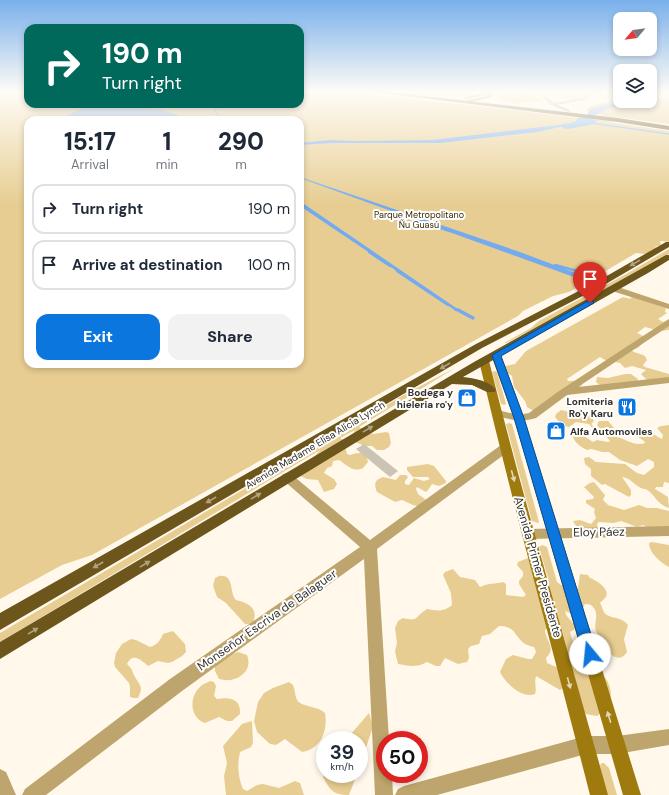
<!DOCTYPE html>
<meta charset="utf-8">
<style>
body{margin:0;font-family:"DM Sans",sans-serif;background:#f2f2f3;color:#1f2937;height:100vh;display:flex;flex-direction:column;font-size:15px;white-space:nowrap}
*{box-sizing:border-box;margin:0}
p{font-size:13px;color:#747a83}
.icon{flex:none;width:22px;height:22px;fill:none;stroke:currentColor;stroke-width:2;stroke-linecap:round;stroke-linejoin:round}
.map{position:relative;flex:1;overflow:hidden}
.details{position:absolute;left:24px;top:116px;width:280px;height:252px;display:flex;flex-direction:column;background:#fff;border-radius:12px;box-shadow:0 2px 6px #0003}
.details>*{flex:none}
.banner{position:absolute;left:24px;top:24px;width:280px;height:84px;border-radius:12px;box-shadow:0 2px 6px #0003;background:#00695c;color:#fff;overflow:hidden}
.needle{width:26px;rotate:241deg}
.buttons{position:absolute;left:613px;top:12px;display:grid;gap:8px}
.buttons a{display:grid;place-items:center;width:44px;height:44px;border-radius:8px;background:#fff;box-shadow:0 2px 6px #0003;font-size:20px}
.speed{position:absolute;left:316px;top:731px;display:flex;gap:8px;font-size:20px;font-weight:700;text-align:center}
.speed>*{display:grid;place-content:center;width:52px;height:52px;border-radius:50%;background:#fff;box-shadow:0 2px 6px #0003;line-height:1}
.speed small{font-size:10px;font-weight:400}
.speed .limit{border:6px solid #d22;background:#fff;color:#111}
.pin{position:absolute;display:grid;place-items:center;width:34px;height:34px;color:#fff;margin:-41px -17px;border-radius:50% 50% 50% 0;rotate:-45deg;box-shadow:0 0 4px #0007}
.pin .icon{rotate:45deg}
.me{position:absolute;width:44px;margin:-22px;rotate:343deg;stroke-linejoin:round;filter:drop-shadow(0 0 3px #0008)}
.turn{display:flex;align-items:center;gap:14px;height:84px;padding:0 12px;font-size:18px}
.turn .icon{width:52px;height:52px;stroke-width:2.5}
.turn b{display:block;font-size:28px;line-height:34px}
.eta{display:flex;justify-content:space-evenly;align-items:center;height:68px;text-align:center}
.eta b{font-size:24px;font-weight:800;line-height:28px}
.button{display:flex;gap:8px;margin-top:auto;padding:8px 12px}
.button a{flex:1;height:46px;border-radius:12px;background:#0b76de;color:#fff;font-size:16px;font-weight:800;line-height:46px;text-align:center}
.button a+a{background:#f2f2f3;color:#1f2937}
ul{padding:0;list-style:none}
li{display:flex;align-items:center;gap:12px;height:50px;margin:0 8px 6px;padding:0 4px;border:2px solid #e0e1e3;border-radius:12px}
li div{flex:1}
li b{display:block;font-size:15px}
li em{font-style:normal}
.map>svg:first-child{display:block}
</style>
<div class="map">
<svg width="669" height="795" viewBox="0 0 669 795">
<rect width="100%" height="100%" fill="#fff8eb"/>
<g fill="#e7cd91" fill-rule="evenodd">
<path d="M0 92H28V104H300V92H363L368 93 369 95 479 106 595 120H604L615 123 669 131V242L660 241 661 245 655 247 657 249 646 254 636 253 580 286 569 292 553 296 523 311 518 316 92 555 62 565 0 599ZM28 120H300V364H28Z"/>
<path d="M501 92H526L545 101 521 102 518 104 499 99 498 95Z"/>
<path d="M548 92 551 94V92H567L566 95H558L566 96 576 94 571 93 573 92H596L582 95 583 96 582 97 575 96 584 99C577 100 568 100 561 98L563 97 542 93Z"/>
<path d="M669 98V124L592 114 603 115 592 113 585 109 591 107 590 106 620 99V101H633L609 105 605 108Z"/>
<path d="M669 249V254C616 286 561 315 506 343H504L531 328 539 321 628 273Z"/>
<path d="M623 297 631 299 630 298 633 297 666 308 665 312 667 313 658 319 663 322 669 320V330L661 331 645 327 637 333 647 338 638 348 631 350C636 355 645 352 647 360L643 365 645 367 669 374V382L647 380 641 374 646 370 632 366 625 368 620 363 605 360 600 357 567 379 568 381C574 381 579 379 582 385L578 389 535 412 527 407 525 401 514 387 512 376 507 373 505 366 515 364 526 351Z"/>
<path d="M455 368 359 427 373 434 386 432 389 433 391 443 389 447 384 450H377L372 446H365L355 442 353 434 355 430 340 438 343 440 347 454 350 455C359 452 366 451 368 462L363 468C353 473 347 465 339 460L333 461 332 466 327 468 324 473 334 479 337 484 334 489 324 492 318 480 307 479 298 475 320 450 0 642V633L407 393Z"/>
<path d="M495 371 497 372 506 404 504 405 501 404 492 372Z"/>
<path d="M625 374H631L638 379 637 382C621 387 610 395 596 382L597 377 608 378Z"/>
<path d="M561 410 578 414 584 413 590 415 594 421 591 424 597 430 600 429 597 425 599 421H608L615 429 617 437C626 439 635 447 645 443L644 441 635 435V431C646 426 653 435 662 439L663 435 657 428 661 426 669 425V483L664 482 663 487H656L655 489 668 497 669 508C659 505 656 498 650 492 647 489 644 489 641 488 634 485 631 478 622 477L631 490V495L629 497 605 484 602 485 591 476V469L585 464 584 458 589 457 596 462 625 464 637 473 644 475 654 467V462L648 459 637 466 620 460 609 452H602L592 449 587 450C581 447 573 442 573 435L581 434 593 442 597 440 608 442 610 441C602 430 595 433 589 424L576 422 569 427 562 425 555 417 556 414Z"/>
<path d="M509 423 512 424 539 522 538 523 532 521 506 424Z"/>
<path d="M428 464 434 466 446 481V483L439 486 432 484 428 490 426 492 417 487 416 489 418 494 426 500 424 508 413 505 402 500 395 502 377 492C374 484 374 480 383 477L396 480 400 475H406L408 477 405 481V484L409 485 414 478 424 481 430 479 428 477H413L407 470V467Z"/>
<path d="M594 482 605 495 603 500 608 505 624 510 639 505 647 508H657L669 511V529L660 526 658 530 651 529 643 525 637 527 621 521 614 523 599 522 597 524 598 530C587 530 578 532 573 521L580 520 591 524 596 518 594 512 595 509 586 503V500L593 499 594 497 584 487 590 483Z"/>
<path d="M652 542 669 545V567C661 563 649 553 649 543Z"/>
<path d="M542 545 547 547 557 582 568 590H575L578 588 580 574 588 575 590 578C596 580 612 590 605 598 604 600 601 601 600 603 602 606 603 613 607 615 614 619 622 617 628 625L624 639 627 652C615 670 601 641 596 631 593 623 600 615 593 607 591 604 588 604 585 604L582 610 572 614 565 611 566 615 577 628 570 632 580 665C601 665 619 687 607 708 605 711 600 713 597 716L586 714 563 688 560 690 536 676C534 683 537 689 535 694 522 699 505 683 500 672L506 659 513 655 528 659H532L536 652 534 647C514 644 519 625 499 626L490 634 482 636 479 644 471 646 468 649 469 658 467 662 458 664 445 658 440 666H436L427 662C415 668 411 666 398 664L395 651 397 643 395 628 398 621 403 618C419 622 414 617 427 609 437 611 444 612 452 605L451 593 443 575 445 572 453 569 460 577 475 580 480 587C488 583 495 584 503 582L506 584V595L523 597 526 595 519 584V581L523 576V572L517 565 518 562 528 558 532 560 544 579 548 578 539 547ZM548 628 558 631 562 630 572 668 561 669 547 663 546 658C557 648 546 642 545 630Z"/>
<path d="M219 576C235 574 229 593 236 600 248 603 259 608 253 622L249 624H245L226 603 217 597 213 586 215 578Z"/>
<path d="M173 631 185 644 186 652 182 656 172 662 168 663 158 661 148 666C141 660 133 652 127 664 134 671 131 669 135 677 140 686 144 686 138 698H134L130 697V687L129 683 115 667 114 663 116 653 122 644 131 639 136 640 150 647C157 645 160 641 163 634Z"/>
<path d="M238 652 247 655C254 672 235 684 219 679L215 671V661Z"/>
<path d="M210 681 214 682 216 686 214 696 217 699C229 697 241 698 240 714L232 721H227L219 717 205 723C190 718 189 698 199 688 202 684 207 683 210 681Z"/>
<path d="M289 682 293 685C295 689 295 696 297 700 301 707 318 706 325 713 328 731 321 749 302 752L285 739 276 745 270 744 257 732 254 721 258 702 264 693 273 688Z"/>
<path d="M369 713 373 727 359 768V740H352L351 734Z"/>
<path d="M252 721 253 743 251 747 240 752C237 764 238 778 243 789L247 791 257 785 263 784 279 788 295 781 300 783 304 795H226L224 776 227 763 223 746 242 724Z"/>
<path d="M602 763H604L609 768 617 795H606L600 765Z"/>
<path d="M325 769V774H357L349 795C333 795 330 790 323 777Z"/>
</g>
<g fill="#74abef">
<path d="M634 101H649C635 104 609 102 601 113L587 111 599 107Z"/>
<path d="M101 104 162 110 178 115 176 120H58L85 107Z"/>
<path d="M579 117 598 120 593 124 586 126 560 127 537 132 440 143H332L300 145V143L330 140 353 141 433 140 567 124 575 122Z"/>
<path d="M300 177 520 252 586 277 581 278 571 276 300 178Z"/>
<path d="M300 202H301L459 310 456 311 300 206Z"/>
</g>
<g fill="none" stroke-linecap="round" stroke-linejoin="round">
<g stroke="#74abef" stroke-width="1.5">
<path d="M219 104 215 111 222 120"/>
<path d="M591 123 669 134"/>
</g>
<g stroke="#74abef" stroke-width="2.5">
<path d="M414 219 450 231"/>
<path d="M369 252 390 266"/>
<path d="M555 265 577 271"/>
<path d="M397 271 448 305"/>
<path d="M455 309 460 311"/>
</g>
<path stroke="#74abef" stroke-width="3.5" d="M458 310 473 318"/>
<path fill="#74abef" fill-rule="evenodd" d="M624 101H640L636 103C625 106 612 106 602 111 589 117 593 125 573 128 568 129 565 130 561 126L563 124 578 122 587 115 590 110 598 106Z"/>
</g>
<path fill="#cbc3b3" d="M364 444 398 471 390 477 356 449Z"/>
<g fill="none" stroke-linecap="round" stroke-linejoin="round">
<g fill="#bda56d" fill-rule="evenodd">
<path d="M537 92H541L554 103 582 98 594 92H599L584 100 557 105 570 110 569 112 551 105Z"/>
<path d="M612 287H618L669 304V309L612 291Z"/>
<path d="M669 319V326L578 387 669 377V383L567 395 536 418C521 423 508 419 493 415L492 413 497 410 519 415 529 413 559 391Z"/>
<path d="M505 444 509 445 511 448 509 451 377 549 389 740H385V774H392L393 795H375L364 559 182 691 46 795H22L25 789 170 679 360 547 283 480 281 477 283 474 287 473 291 474 370 540 501 445Z"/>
<path d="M669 526V536L528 539 523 538 522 534 523 530 528 529Z"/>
<path d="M669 729V745L617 754H586L437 795H395L398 789 404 786 586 736H617Z"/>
<path d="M0 769 6 772 16 795H0Z"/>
</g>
<g fill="#9f7a0e" fill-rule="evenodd">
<path d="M496 352 501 355 524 418 641 795H623L514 418 491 355Z"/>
<path d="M484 358 489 361C525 506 568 650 608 795H590C553 650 513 506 479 361Z"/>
</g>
<path fill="#7b611e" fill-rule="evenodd" d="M492 92H497L489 98 468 102 466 101 487 96Z"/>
<g fill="#6c561c" fill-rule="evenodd">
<path d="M666 242H669V247L604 285 482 348 0 630V613L476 344 598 281Z"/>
<path d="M666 255H669V260L648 273 463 377C474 378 490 381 496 390L495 392H487L472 385 452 384 0 659V642L474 362Z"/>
</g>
<g fill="#5e4a1a" fill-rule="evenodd">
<path d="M373 92H389L618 118 669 126V130L618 122Z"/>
<path d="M487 92 492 93 466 99 464 98Z"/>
</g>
</g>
<defs><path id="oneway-solid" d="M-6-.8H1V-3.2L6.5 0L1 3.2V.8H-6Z"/></defs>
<g fill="#aea282">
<use href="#oneway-solid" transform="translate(635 263) rotate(150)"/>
<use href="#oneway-solid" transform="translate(445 366) rotate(150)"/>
<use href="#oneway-solid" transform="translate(368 429) rotate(-31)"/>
<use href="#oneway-solid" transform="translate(256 496) rotate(-31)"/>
<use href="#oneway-solid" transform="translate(211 500) rotate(150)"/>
<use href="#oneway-solid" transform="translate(145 564) rotate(-31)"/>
<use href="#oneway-solid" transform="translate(98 565) rotate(150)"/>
<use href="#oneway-solid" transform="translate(33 631) rotate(-31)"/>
</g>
<g fill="#e2d7b7">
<use href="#oneway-solid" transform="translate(513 476) rotate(75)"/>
<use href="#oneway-solid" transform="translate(569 683) rotate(75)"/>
<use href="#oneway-solid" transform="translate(609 717) rotate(-107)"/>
</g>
<linearGradient id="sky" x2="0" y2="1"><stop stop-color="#79b0eb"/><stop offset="0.45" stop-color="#fffcf6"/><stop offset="1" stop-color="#fffcf6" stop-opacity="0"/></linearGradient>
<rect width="669" height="204" fill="url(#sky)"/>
<path fill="#0b76de" stroke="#074d90" d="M588 301H593L594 303 501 356 524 418 597 654 595 659 590 661 585 659 583 654 514 418 492 355Z"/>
<defs>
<g id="shop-square" transform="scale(1)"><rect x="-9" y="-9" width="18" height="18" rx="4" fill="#0b76de" stroke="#fff"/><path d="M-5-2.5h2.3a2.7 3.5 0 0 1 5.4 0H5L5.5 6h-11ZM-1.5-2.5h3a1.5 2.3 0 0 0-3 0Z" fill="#fff"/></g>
<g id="restaurant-square" transform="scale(1)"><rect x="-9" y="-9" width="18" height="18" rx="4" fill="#0b76de" stroke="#fff"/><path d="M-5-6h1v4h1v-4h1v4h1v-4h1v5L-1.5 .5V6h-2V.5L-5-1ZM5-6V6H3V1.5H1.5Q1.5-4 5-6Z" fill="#fff"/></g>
</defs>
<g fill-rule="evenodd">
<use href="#shop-square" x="467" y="398"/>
<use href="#restaurant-square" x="627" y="407"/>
<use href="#shop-square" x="556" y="431"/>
</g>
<g text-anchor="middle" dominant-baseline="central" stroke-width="4" stroke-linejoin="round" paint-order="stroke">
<g font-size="9" fill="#3a2b03" stroke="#fff">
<text x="419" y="215">Parque Metropolitano<tspan x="419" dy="10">Ñu Guasú</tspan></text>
</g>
<g font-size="10" font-weight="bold" fill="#33312a" stroke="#fff" text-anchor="end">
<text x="453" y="392">Bodega y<tspan x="453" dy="12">hieleria ro'y</tspan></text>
<text x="613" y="401">Lomiteria<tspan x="613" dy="12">Ro'y Karu</tspan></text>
<text x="570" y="431" text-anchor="start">Alfa Automoviles</text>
</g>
<g font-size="10" fill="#33312a" stroke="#fff">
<text transform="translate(315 445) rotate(-31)">Avenida Madame Elisa Alicia Lynch</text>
</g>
<g font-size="12" fill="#33312a" stroke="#fff">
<text transform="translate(599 532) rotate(-1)">Eloy Páez</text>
<text transform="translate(538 567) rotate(74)">Avenida Primer Presidente</text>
<text transform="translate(267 620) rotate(-35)">Monseñor Escriva de Balaguer</text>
</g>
</g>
</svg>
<div class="buttons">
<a><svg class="needle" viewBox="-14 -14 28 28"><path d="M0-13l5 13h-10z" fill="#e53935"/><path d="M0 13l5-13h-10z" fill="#747a83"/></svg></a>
<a><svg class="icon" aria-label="layers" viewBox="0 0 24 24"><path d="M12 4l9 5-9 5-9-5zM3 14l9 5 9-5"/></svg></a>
</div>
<div class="speed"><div>39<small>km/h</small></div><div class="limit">50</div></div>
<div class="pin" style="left:590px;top:303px;background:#d93025"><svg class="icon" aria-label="arrive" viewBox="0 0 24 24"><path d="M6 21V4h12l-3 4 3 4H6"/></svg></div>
<svg class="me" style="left:590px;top:654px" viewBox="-20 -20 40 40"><circle r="19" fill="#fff"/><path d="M0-13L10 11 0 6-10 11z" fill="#0b76de"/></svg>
<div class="banner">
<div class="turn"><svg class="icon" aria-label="right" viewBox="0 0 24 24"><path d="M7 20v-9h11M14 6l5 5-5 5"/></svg><div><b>190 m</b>Turn right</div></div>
</div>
<section class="details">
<div class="eta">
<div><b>15:17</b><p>Arrival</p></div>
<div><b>1</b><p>min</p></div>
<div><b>290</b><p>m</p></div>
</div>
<ul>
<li><svg class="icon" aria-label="right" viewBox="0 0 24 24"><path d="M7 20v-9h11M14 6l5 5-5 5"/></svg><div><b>Turn right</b></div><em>190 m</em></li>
<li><svg class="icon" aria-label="arrive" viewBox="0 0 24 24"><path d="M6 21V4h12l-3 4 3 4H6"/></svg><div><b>Arrive at destination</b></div><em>100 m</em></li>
</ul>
<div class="button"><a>Exit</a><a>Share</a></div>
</section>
</div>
